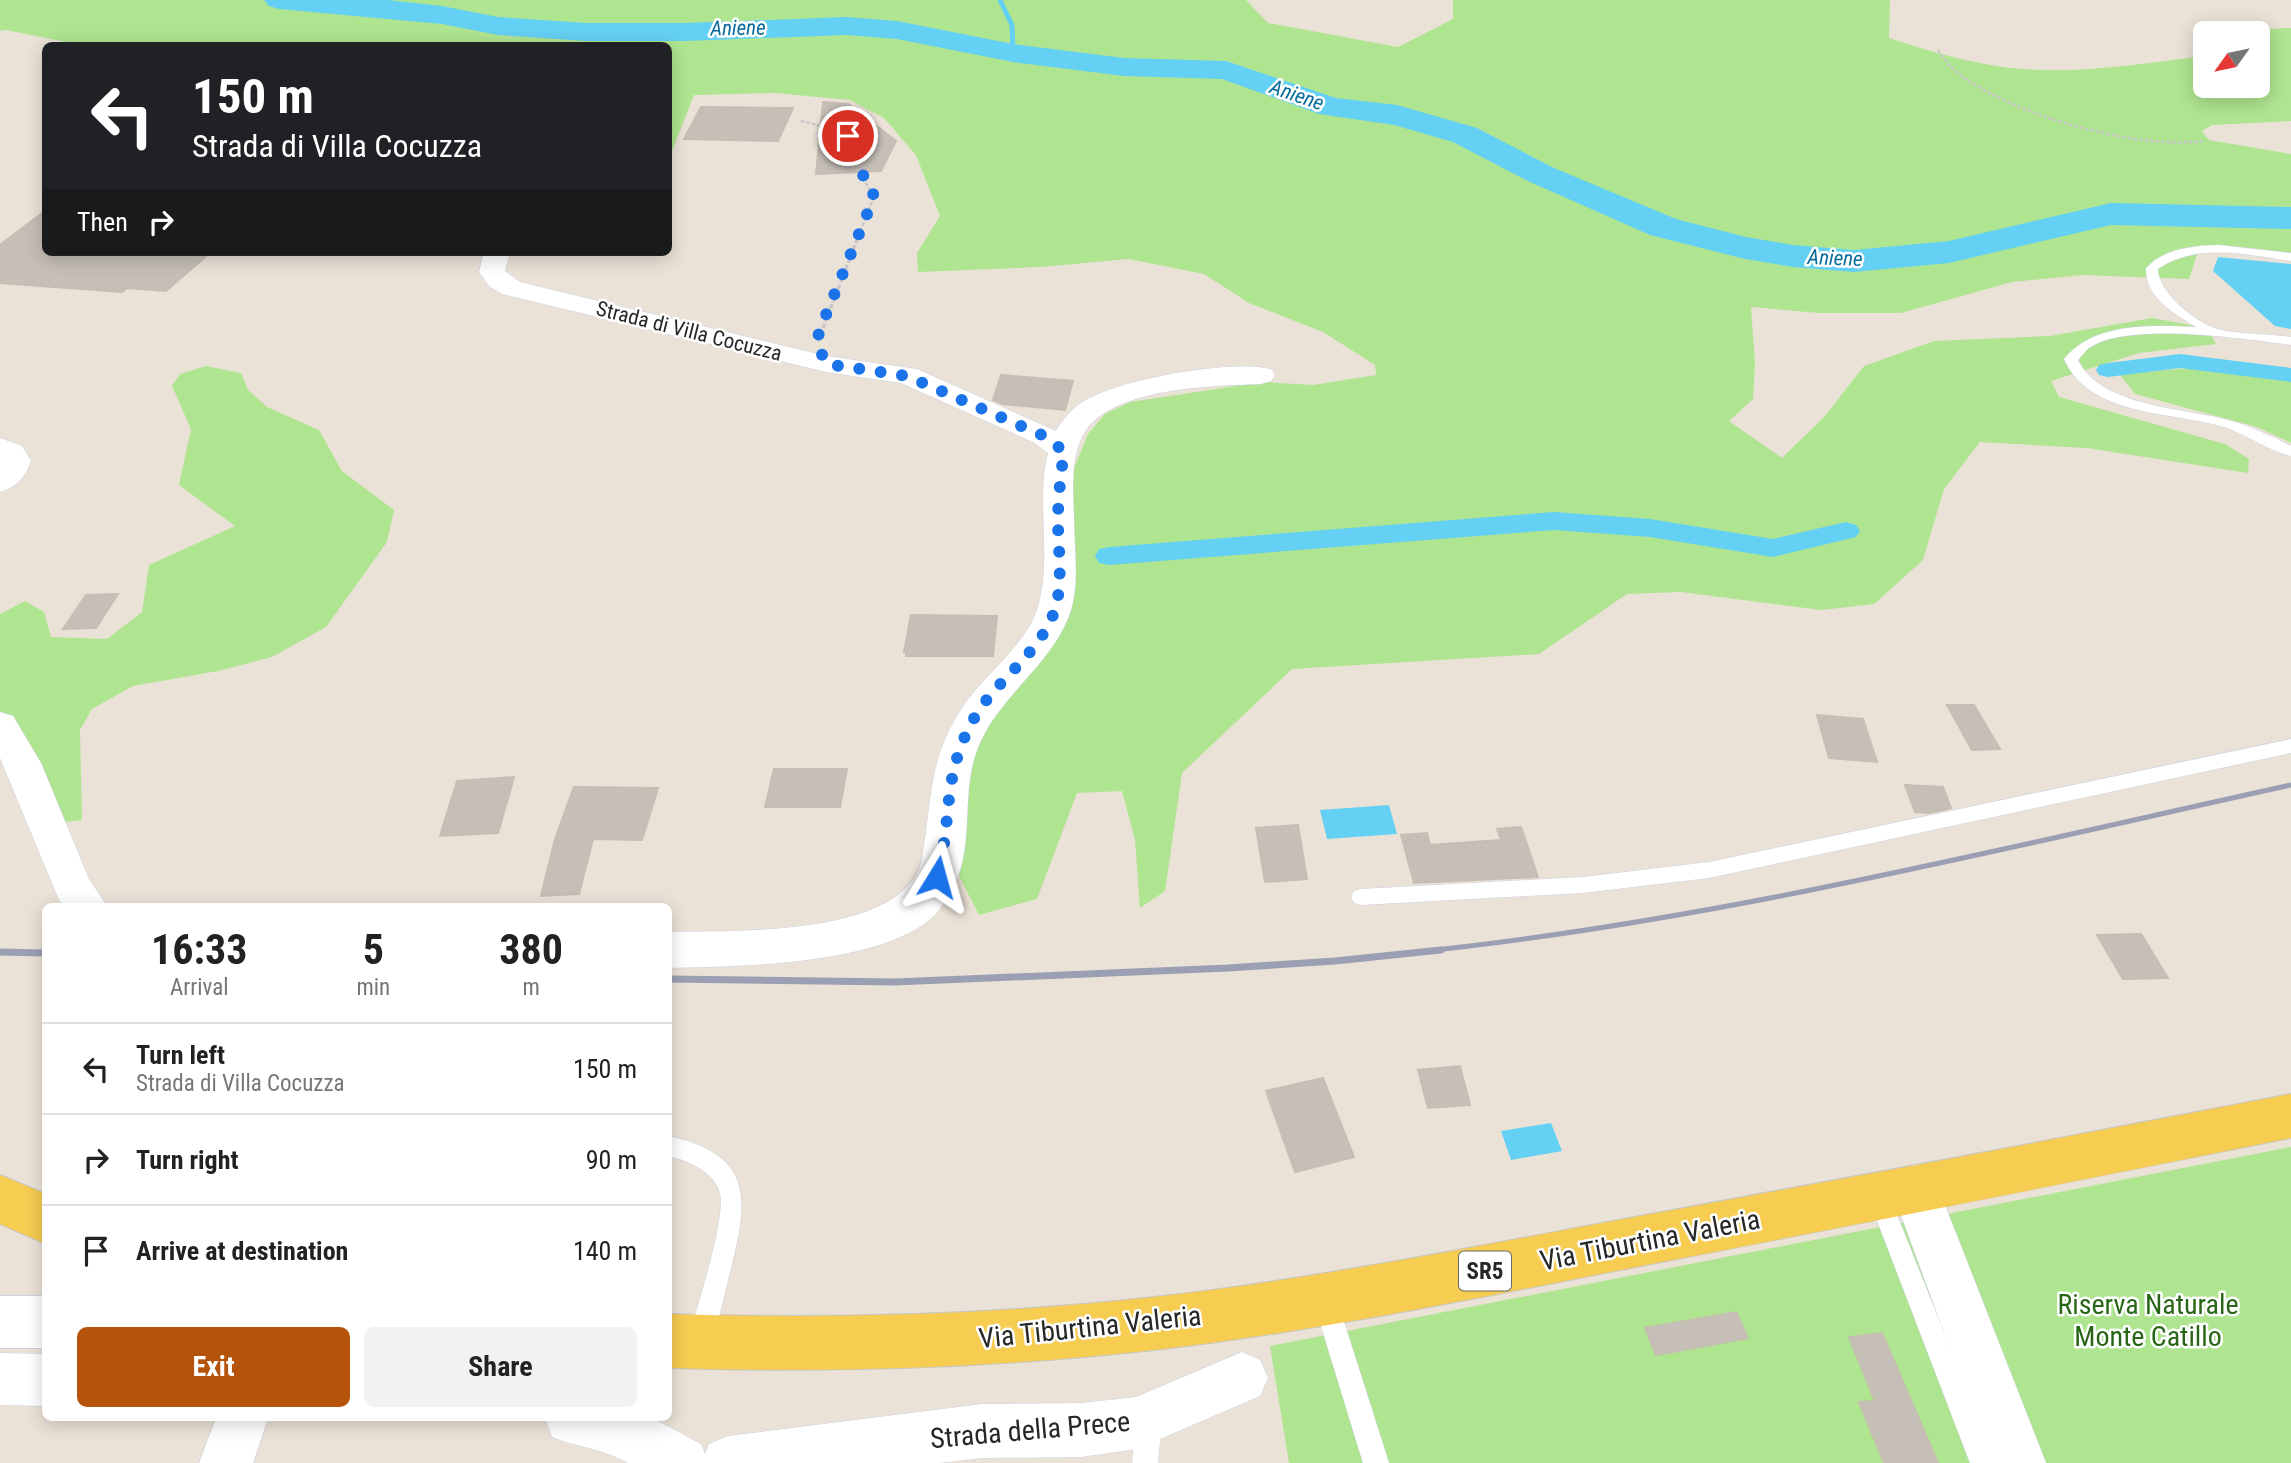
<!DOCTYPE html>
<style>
body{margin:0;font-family:"Roboto Condensed",sans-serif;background:#f2f2f2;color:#222;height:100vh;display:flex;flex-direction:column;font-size:26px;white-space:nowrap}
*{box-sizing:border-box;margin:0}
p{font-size:23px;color:#767676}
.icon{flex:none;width:38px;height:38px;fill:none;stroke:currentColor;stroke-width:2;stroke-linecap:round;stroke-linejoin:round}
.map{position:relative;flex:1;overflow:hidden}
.side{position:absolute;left:42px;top:903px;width:630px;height:518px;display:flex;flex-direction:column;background:#fff;border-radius:10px;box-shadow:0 4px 18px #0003}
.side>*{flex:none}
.banner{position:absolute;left:42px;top:42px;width:630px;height:214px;border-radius:10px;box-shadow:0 4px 18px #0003;background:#202124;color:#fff;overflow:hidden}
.needle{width:46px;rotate:237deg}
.controls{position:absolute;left:2193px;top:21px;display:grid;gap:14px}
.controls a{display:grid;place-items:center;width:77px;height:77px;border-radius:10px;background:#fff;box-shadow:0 4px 18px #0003;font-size:35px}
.pin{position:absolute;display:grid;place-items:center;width:60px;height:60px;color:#fff;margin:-30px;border:4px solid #fff;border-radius:50%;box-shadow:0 2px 7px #0007}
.me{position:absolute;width:77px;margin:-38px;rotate:8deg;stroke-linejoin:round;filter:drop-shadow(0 0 5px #0008)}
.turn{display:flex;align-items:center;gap:24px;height:147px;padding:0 35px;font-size:32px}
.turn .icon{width:91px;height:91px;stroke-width:2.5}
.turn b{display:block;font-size:49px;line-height:60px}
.then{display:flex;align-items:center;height:66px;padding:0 35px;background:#0003;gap:14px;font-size:26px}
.eta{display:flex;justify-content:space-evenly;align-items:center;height:119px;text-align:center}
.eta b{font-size:42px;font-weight:700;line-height:49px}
.action{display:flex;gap:14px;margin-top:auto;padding:14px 35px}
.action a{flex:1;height:80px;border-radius:10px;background:#b45309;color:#fff;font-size:28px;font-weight:700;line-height:80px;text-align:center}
.action a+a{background:#f2f2f2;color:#222}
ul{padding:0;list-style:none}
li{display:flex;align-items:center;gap:21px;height:91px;padding:0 35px;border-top:2px solid #e0e0e0}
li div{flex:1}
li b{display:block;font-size:26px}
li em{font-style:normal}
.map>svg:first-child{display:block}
</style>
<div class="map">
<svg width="2291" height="1463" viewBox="0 0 2291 1463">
<rect width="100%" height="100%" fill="#ebe2d7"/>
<g fill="#afe590">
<path d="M0 0H1246L1268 23 1398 47 1453 19V0H1890L1889 38C1932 52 1978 66 2024 69 2084 74 2146 63 2205 56V86H2258V33H2233L2234 30 2291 28V121L2212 125 2202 131 2209 140 2291 154V253L2200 245 2189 279 2082 275 2012 282 1901 313H1819L1751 307 1755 363 1753 399 1729 421 1782 458 1825 416 1864 366 1934 341 2050 336 2152 318 2207 328 2216 344 2139 353 2051 381 2059 397 2225 444 2249 459 2248 473 2087 448 1980 442 1944 489 1923 560 1874 604 1821 610 1681 592 1627 594 1539 654 1292 669 1182 773 1165 891 1140 908 1135 840 1122 791 1077 793 1037 899 979 915 947 852 971 744 1053 636 1067 485 1088 434 1105 414 1130 402 1262 382 1313 385 1376 375 1375 365 1323 332 1249 303 1204 274 1129 259 1041 267 918 272 917 253 940 216 916 155 884 118 850 100 775 93 694 95 669 159 668 46 81 45 6 30 0 31Z"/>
<path d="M206 366 241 373 248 390 267 407 319 430 342 471 394 510 387 542 326 627 272 657 218 671 133 686 92 709 80 730 82 820 55 823 0 714V614L25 601 44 612 51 637 107 639 142 612 149 565 235 526 179 485 191 429 172 386 180 374Z"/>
<path d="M2190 368 2291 380V443L2257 427 2135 394 2119 374Z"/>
<path d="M2291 1147V1463H1289L1270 1346Z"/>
</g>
<g fill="#64d0f3">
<path d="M2218 257 2291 264V329L2275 326 2213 271Z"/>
<path d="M1389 805 1397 834 1327 839 1320 810Z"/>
<path d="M1551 1123 1562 1151 1511 1160 1501 1131Z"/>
</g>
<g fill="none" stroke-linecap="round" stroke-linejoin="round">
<path stroke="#64d0f3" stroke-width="5" d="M1000 0 1012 25 1013 53"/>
<g fill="#64d0f3" fill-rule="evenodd">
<path d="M2180 354 2291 368V382L2180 368 2108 377 2099 375 2096 370 2099 365 2108 363Z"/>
<path d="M1554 512 1650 519 1773 539 1846 522 1856 525 1860 531 1856 537 1773 557 1650 537 1554 530 1109 565 1099 563 1095 556 1099 549 1109 547Z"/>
</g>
<path fill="#64d0f3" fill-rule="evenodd" d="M264 0H388L442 6 498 17 586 23H686L846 17 897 21 1013 44 1124 58 1226 61 1336 98 1397 105 1477 128 1554 168 1676 219 1746 237 1793 245 1854 250 1949 241 2111 203 2291 207V229L2111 225 1949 263 1854 272 1793 267 1745 259 1650 235 1530 182 1453 142 1394 125 1319 114 1222 79 1124 76 1013 62 897 39 846 35 686 41H586L498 35 442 24 279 9 269 6Z"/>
</g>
<g fill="#c6bfb8" stroke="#c6beb2" stroke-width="2">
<path d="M823 102 848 104 896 141 881 171 816 174Z"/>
<path d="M701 107 793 108 778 141 684 139Z"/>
<path d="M46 210V252H211L166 291 127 288 122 292 0 283V245Z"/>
<path d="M1001 375 1073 381 1065 410 1003 404 993 400Z"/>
<path d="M118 594 96 628 63 629 86 595Z"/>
<path d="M911 615 997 616 993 656H906V652H904Z"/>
<path d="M1947 705H1974L2000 749 1972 750Z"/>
<path d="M1817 715 1863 719 1877 762 1829 758Z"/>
<path d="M774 769H847L840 807H765Z"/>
<path d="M514 777 498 833 440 836 457 781Z"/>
<path d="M1905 785 1943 787 1951 808 1930 813 1915 812Z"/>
<path d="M574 787 658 788 642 840 593 839 579 894 541 896 555 839Z"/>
<path d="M1298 825 1307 879 1265 882 1256 828Z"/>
<path d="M1521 827 1538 877 1414 883 1401 835 1427 833 1430 845 1501 840 1497 829Z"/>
<path d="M2141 934 2168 978 2123 979 2097 935Z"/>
<path d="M1460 1066 1470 1105 1428 1108 1418 1070Z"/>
<path d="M1323 1078 1354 1157 1295 1172 1266 1091Z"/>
<path d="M1736 1312 1748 1338 1656 1355 1645 1328Z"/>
<path d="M1882 1333 1938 1463H1884L1859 1402 1875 1401 1849 1337Z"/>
</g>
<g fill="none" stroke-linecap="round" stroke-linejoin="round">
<g stroke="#cdd1e1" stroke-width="1">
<g id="lane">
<path d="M2219 245 2291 253V261C2247 255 2197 242 2158 269 2158 292 2195 322 2215 328 2231 334 2272 334 2291 337V345C2245 339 2128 321 2089 348 2085 351 2082 356 2078 360 2100 407 2187 408 2232 421 2252 427 2272 436 2291 446V456C2269 451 2249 436 2227 428 2174 411 2090 418 2064 359 2094 322 2152 325 2196 327 2174 313 2145 298 2146 268 2165 248 2193 246 2219 245Z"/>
<path d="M2291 739V753L1709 878 1583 893 1361 905 1354 903 1351 897 1354 891 1361 889 1583 877 1709 862Z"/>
<path d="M668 1136C756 1155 748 1201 730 1272 724 1296 719 1321 710 1345L701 1348 692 1345 689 1336C697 1307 726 1219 720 1193 715 1172 687 1160 668 1156Z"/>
<path d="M1879 1186 1887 1189 1890 1197 1996 1463H1970L1868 1197 1871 1189Z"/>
<path d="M1326 1291 1334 1295 1338 1303 1389 1463H1363L1314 1303 1318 1295Z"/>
<path d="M1149 1408 1158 1412 1162 1421 1158 1463H1132L1136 1421 1140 1412Z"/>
</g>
</g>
<g stroke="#cdd1e1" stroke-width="1">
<g id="street">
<path d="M484 252H510L505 271 520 282 826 356 917 369 1056 431C1061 422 1069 412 1077 406 1109 380 1231 359 1271 369L1275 375 1271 381 1261 384C1213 386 1117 387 1086 430 1070 453 1073 491 1074 518 1074 550 1080 582 1070 613 1051 667 994 699 976 753 962 793 973 839 957 879 952 890 943 906 935 915 882 966 738 966 668 968V932C732 930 899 938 921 863 933 802 926 761 964 705 984 676 1024 645 1036 613 1054 562 1035 505 1048 453L1033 442 901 383 826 372 502 294 490 287 479 272Z"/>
<path d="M0 438 22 446 31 461C25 477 17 487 0 492Z"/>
<path d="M0 712 13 716 41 763 89 879 107 906H64L59 900 0 758Z"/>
<path d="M1915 1165 1932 1172 2046 1463H1992L1891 1188 1898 1172Z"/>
<path d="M1242 1352 1260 1360 1268 1378 1260 1396 1137 1449 1081 1457 982 1458 939 1463H628C601 1448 580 1448 552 1437L545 1418H652L701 1444 705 1454 709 1444 728 1436 982 1404 1081 1403 1136 1397Z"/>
<path d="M0 1353 46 1354V1406L0 1405Z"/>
<path d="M216 1418H268L253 1463H199Z"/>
</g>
</g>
<g stroke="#cdd1e1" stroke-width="2">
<rect id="secondary" x="0" y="1296" width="46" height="52"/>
</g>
<g stroke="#c7c7c7" stroke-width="2">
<g id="primary">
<path d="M2291 1094V1138C2083 1180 1875 1221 1667 1261 1500 1293 1333 1329 1163 1349 999 1368 834 1373 668 1368V1314C834 1319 998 1315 1163 1296 1327 1277 1488 1244 1651 1214 1864 1175 2078 1135 2291 1094Z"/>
<path d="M0 1175 46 1194V1244L0 1224Z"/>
</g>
</g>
<g stroke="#c7c7c7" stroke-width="2.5" stroke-dasharray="3.5 2" stroke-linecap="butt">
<path d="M1938 50C1943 57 1948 65 1955 71 2008 114 2135 150 2203 141"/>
<path d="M801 121 834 129 847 138 855 152 859 172 874 197 856 242"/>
</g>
<path stroke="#c7c7c7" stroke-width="3.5" stroke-dasharray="4.5 2.5" stroke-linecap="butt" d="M818 341 857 240"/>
<use href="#lane" fill="#fff" fill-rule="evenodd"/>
<use href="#street" fill="#fff" fill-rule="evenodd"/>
<use href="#secondary" fill="#fff" fill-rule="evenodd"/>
<use href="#primary" fill="#f6cc51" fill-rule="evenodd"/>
<path stroke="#9a9fb3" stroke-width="5" d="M1425 951C1718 920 2004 848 2291 785"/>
<g stroke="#9a9fb3" stroke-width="7">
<path d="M0 952 46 953"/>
<path d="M668 979 895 982 1228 968 1335 961 1441 950"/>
</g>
</g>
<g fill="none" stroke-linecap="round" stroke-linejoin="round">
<path stroke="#1a73e8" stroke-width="12" stroke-dasharray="0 21.6" d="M848 136 855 151 859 171 870 183 874 197 819 332 817 345 827 364 907 376 1044 436 1064 451C1061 474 1058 497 1058 520 1058 548 1063 579 1056 606 1043 653 994 680 972 722 941 780 953 820 937 877"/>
</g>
<g text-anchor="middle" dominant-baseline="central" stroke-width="5" stroke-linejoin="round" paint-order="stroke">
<g font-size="21" font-style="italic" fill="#076b9b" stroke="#fff">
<text transform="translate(738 28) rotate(-1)">Aniene</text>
<text transform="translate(1297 95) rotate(19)">Aniene</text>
<text transform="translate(1835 258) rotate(2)">Aniene</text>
</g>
<g font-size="21" fill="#272727" stroke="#fff">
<text transform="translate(689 331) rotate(14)">Strada di Villa Cocuzza</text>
</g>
<rect fill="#fff" stroke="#686868" stroke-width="2" x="1459" y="1251.5" width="52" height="39" rx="5"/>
<g font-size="23" font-weight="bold" fill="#272727">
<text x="1485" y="1271">SR5</text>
</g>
<g font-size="28" fill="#272727" stroke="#fff">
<text transform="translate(1650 1240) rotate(-11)">Via Tiburtina Valeria</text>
<text transform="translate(1090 1327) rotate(-6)">Via Tiburtina Valeria</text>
<text transform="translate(1030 1430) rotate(-5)">Strada della Prece</text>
</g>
<g font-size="28" fill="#286516" stroke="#fff">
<text x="2148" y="1304">Riserva Naturale<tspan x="2148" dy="32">Monte Catillo</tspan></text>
</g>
</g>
</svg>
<div class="controls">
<a><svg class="needle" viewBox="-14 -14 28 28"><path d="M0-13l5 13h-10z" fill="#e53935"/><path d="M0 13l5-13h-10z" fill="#767676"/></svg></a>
</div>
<div class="pin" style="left:848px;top:136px;background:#d93025"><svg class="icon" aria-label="arrive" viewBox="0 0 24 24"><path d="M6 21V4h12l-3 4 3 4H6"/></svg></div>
<svg class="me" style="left:937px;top:877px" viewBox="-20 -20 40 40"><path d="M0-17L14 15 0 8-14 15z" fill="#1a73e8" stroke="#fff" stroke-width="4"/></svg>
<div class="banner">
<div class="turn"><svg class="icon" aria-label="left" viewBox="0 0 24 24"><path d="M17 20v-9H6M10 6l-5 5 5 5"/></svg><div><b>150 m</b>Strada di Villa Cocuzza</div></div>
<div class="then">Then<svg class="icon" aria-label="right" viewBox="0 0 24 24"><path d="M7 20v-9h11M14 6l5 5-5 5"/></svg></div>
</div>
<section class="side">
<div class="eta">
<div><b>16:33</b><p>Arrival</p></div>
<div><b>5</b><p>min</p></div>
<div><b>380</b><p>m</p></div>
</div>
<ul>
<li><svg class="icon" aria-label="left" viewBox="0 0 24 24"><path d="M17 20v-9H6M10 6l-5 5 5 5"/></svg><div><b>Turn left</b><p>Strada di Villa Cocuzza</p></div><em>150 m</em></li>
<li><svg class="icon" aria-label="right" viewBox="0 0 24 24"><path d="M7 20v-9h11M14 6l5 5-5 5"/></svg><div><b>Turn right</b></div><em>90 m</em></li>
<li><svg class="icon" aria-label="arrive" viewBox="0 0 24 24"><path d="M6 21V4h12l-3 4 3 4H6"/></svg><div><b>Arrive at destination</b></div><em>140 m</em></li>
</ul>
<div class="action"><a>Exit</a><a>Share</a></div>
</section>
</div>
